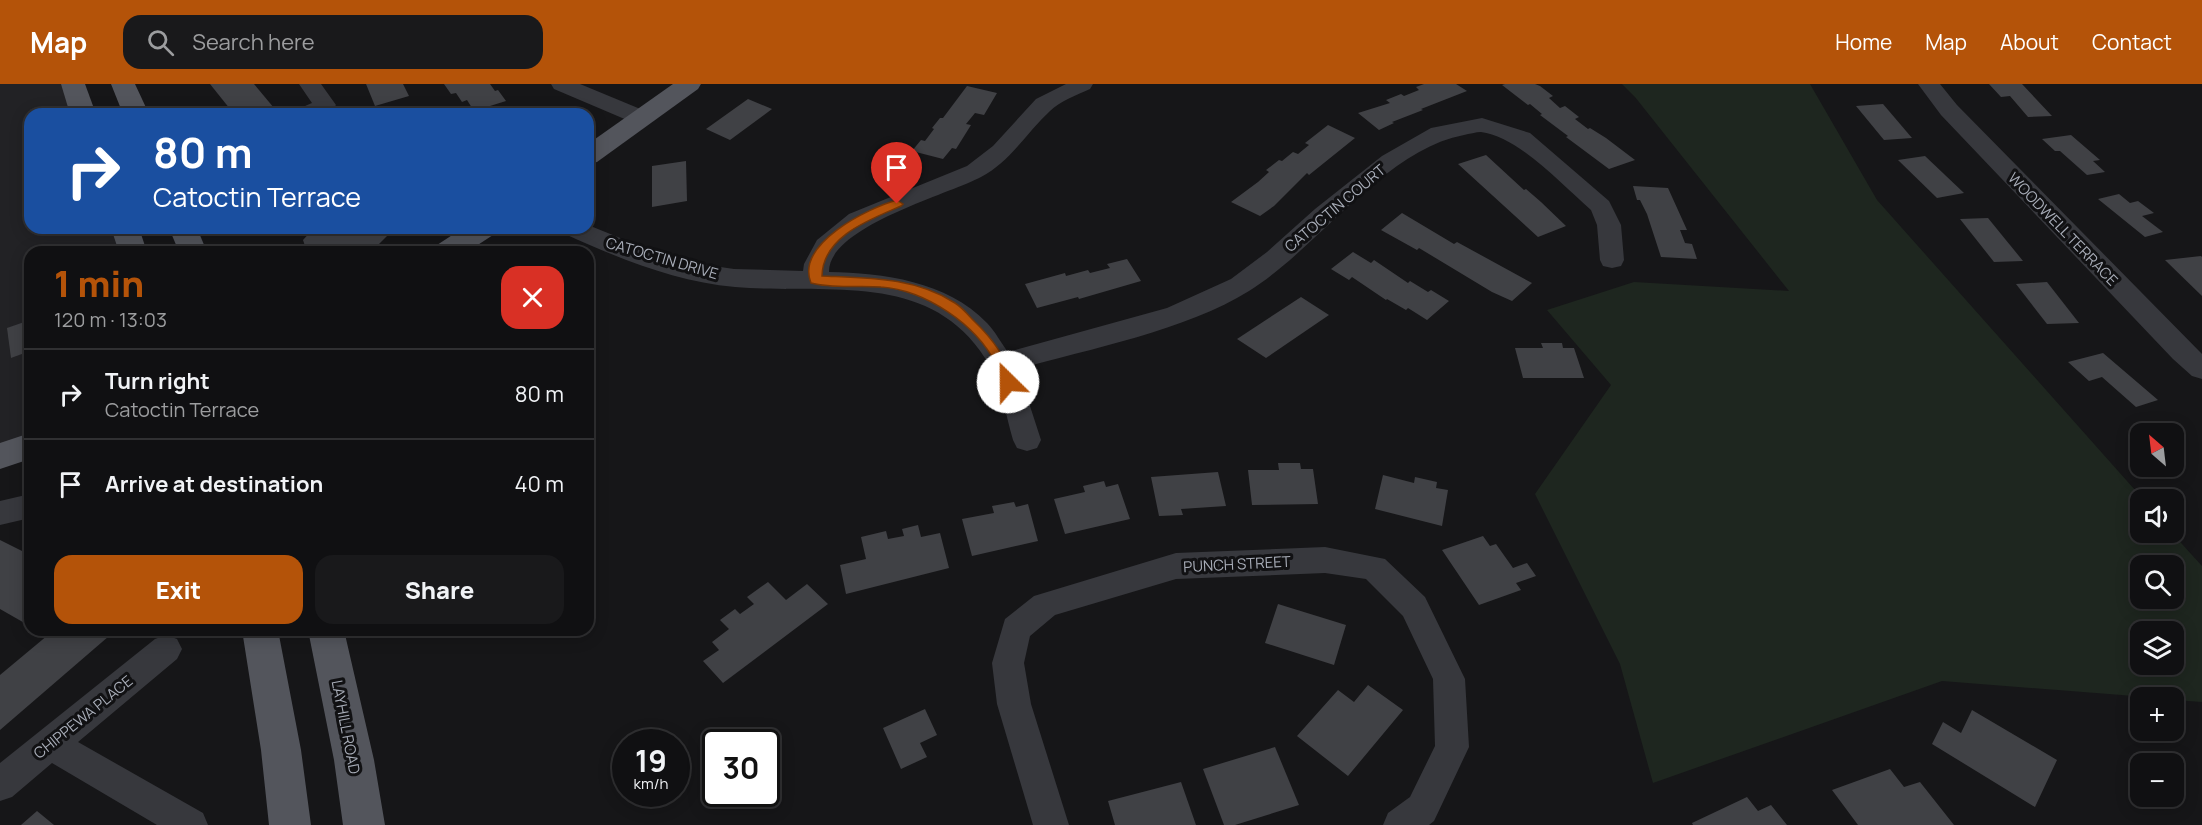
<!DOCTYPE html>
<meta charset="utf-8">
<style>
body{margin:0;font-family:Manrope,sans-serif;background:#19191b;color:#f1f3f6;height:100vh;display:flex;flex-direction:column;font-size:22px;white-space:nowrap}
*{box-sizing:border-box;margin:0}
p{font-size:20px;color:#9c9d9f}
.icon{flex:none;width:33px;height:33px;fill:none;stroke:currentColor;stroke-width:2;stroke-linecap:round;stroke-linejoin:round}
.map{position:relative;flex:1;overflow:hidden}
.panel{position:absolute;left:24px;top:162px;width:570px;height:390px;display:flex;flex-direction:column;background:#101012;border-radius:18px;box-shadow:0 3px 15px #0003,0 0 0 2px #303032}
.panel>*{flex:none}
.guide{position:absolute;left:24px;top:24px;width:570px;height:126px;border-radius:18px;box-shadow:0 3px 15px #0003,0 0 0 2px #303032;background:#1a4fa0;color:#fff;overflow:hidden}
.needle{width:39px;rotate:332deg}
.controls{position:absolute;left:2130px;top:339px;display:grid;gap:12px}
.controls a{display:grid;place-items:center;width:54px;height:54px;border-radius:12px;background:#101012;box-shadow:0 3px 15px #0003,0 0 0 2px #303032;font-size:30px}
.speed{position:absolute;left:612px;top:645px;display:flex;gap:12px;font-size:30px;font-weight:700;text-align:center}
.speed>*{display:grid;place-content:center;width:78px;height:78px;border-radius:50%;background:#101012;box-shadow:0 3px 15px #0003,0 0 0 2px #303032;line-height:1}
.speed small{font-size:15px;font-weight:400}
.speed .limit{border:3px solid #111;border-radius:9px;background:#fff;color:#111}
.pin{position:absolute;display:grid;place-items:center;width:51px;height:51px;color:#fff;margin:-62px -26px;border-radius:50% 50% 50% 0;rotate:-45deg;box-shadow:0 0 6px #0007}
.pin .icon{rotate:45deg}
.me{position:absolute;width:66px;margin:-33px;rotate:337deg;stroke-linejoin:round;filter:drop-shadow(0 0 4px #0008)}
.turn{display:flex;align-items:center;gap:21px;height:126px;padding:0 30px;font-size:27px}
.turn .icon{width:78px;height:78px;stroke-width:2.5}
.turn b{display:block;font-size:42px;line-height:51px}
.round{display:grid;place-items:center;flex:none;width:63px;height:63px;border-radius:18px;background:#19191b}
.overview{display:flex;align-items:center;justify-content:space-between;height:102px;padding:0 30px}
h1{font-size:36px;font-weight:800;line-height:45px;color:#b45309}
.cta{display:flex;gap:12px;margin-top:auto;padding:12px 30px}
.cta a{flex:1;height:69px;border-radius:18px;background:#b45309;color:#fff;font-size:24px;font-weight:800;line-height:69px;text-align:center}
.cta a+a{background:#19191b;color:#f1f3f6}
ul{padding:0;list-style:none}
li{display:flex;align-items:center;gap:18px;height:90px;padding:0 30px;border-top:2px solid #303032}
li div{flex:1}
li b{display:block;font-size:22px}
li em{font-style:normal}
header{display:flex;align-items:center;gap:36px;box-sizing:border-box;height:84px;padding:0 30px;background:#b45309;color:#fff}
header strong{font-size:28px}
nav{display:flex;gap:33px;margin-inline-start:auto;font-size:21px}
.search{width:420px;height:54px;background:#19191b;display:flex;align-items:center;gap:15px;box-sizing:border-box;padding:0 21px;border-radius:18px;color:#9c9d9f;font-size:22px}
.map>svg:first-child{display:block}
</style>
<header>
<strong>Map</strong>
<div class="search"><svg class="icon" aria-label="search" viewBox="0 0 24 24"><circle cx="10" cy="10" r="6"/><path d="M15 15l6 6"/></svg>Search here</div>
<nav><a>Home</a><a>Map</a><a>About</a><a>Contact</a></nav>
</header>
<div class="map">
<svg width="2202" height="741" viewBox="0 0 2202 741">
<rect width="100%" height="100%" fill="#161618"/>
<path fill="#222225" d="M0 0H73L83 30H30V144H125L133 168H30V362L0 372Z"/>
<path fill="#1e261f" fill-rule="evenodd" d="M1622 0H1810L1877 116 2143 415 2140 416V448L2172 449 2202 482V618L2174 616V614L2147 613 1942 597 1653 699 1620 580 1535 410 1611 301 1547 226 1634 198 1789 207 1635 13ZM2140 482H2174V514H2140ZM2140 548H2174V580H2140Z"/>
<g fill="#404145">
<path d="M210 0H254L279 30H234Z"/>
<path d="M366 0H403L409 12 375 22Z"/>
<path d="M444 0H490L495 7 498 6 506 17 474 27 467 16 462 18 456 9 451 10Z"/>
<path d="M1424 0H1456L1467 7 1421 25 1423 26 1392 38 1394 39 1379 46 1358 29 1390 19 1386 16 1401 10 1404 12 1419 6 1416 3Z"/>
<path d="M1505 0H1535L1540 2 1553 12 1549 14 1560 24 1565 22 1579 33 1575 35 1588 45 1590 44 1606 54 1635 76 1609 85 1566 53 1568 52 1540 31 1542 30 1530 20 1528 21 1502 1Z"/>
<path d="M1989 0H2022L2052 32 2028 33 2010 12 2001 13Z"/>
<path d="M967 2 997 9 984 31 975 29 966 40 971 41 956 65 952 64 943 75 912 67 921 56 925 57 934 45 932 44 940 34H943Z"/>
<path d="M748 15 772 25 730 56 706 45Z"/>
<path d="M1883 20 1912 54 1884 56 1856 22Z"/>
<path d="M1328 41 1355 54 1309 91 1307 89 1274 122 1260 132 1231 118 1258 98 1269 88 1266 86 1279 76 1282 77 1293 68 1298 70 1309 61 1305 59Z"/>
<path d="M2071 51 2100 76 2093 77 2105 88 2087 91 2060 67H2055L2042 55Z"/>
<path d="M1486 71 1524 106 1526 105 1541 118 1566 142 1538 153 1458 80Z"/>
<path d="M1925 72 1964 109 1937 114 1898 76Z"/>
<path d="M686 77 687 117 652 123V82Z"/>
<path d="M1633 102 1668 104 1687 146H1680L1685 159 1692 160 1697 175 1661 173 1647 130 1640 116H1637Z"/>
<path d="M2119 110 2130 119 2138 117 2154 129 2142 132 2163 148 2145 153 2098 115Z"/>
<path d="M1402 129 1454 160 1457 158 1532 199 1512 217 1492 208 1419 164 1417 166 1381 146Z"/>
<path d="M1988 134 2023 177 1994 178 1960 135Z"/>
<path d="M314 144H385L391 148 371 168H307L303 156Z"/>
<path d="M1353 168 1371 179 1374 176 1408 199 1410 197 1428 208 1431 206 1449 217 1427 236 1408 224 1406 226 1387 215 1386 216 1352 193 1349 196 1331 185Z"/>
<path d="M2201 172 2202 173V212L2165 176Z"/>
<path d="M1127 175 1141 197 1079 215 1078 213 1037 224 1025 200 1065 189 1066 192 1088 186 1090 189 1110 184 1107 180Z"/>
<path d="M2047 198 2079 239 2047 240 2016 200Z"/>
<path d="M1301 213 1329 231 1266 274 1237 255Z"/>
<path d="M30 236V267L11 274 7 244Z"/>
<path d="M1541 259H1562L1563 264H1574L1584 294H1523L1515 264H1543Z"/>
<path d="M2103 269 2158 316 2136 323 2102 293 2089 297 2068 278Z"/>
<path d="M1278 379H1300L1301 385H1313L1318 420 1252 421 1248 386H1279Z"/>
<path d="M1218 388 1226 422 1181 425 1183 431 1159 432 1151 393Z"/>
<path d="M1383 391 1414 399 1415 393 1437 398 1436 404 1448 406 1442 442 1375 425Z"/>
<path d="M1104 397 1106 403 1118 400 1130 435 1065 450 1054 415 1085 408 1083 402Z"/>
<path d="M1014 418 1016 423 1028 420 1038 457 972 472 962 435 994 429 992 422Z"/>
<path d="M918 441 921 453 940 449 949 484 846 510 840 481 866 475 861 453 886 447 888 455 904 452 902 445Z"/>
<path d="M1483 452 1490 462 1496 460 1513 484 1527 479 1536 492 1516 499 1521 506 1479 521 1442 466Z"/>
<path d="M0 456 30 471V539L28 541 0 525Z"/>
<path d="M768 498 786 516 807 500 828 520 723 599 703 577 719 566 712 558 729 545 720 536 735 525 740 530 754 520 747 513Z"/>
<path d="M1278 520 1346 541 1334 581 1265 559Z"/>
<path d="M54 546H116L0 646V591Z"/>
<path d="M1368 601 1403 626 1348 692 1297 652 1338 606 1354 618Z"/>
<path d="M925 625 937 651 920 659 927 673 901 685 883 644Z"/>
<path d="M1972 626 2057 676 2035 723 1932 660 1943 638 1961 649Z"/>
<path d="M1275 663 1299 721 1235 741H1224L1203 685Z"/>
<path d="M1890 685 1904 703 1920 698 1954 741H1858L1832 706Z"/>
<path d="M1181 698 1196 741H1115L1108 717Z"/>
<path d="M1747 713 1758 727 1771 721 1787 741H1693L1692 739Z"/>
<path d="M37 727 54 741H21Z"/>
</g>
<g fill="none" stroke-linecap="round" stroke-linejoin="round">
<g fill="#37383d" fill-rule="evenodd">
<path d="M299 0H321L336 21C327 34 309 30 295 30L298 25 312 19Z"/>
<path d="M551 0H580L650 29 653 34 650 39 642 41 634 39 554 5Z"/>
<path d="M1066 0H1093L1090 5C1077 11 1060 17 1050 27 1027 48 1010 78 981 93 947 111 828 143 829 188 883 189 947 197 987 239 995 247 1001 259 1008 268L1167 224 1231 195 1267 168 1315 125 1382 72 1431 44 1482 34 1530 49 1609 117 1621 141 1624 176 1621 182 1612 184 1603 182 1600 176 1597 141 1591 126C1563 102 1518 52 1481 48 1476 48 1469 50 1464 51 1384 66 1317 165 1249 207 1187 246 1089 265 1018 285L1041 356 1037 364 1027 367 1017 364 1013 356C1006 332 1002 304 990 282 934 184 828 211 735 203 676 198 618 174 565 150L562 144H588V141L640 162 693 179 734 185 803 187 804 180 817 156 849 130 967 82 993 62 1036 15Z"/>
<path d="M1918 0H1940L1957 21 2202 270V295L2192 292 2173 275 1941 31Z"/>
<path d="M30 410V434L0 441V417Z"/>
<path d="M1325 463 1385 475 1425 513 1465 595 1469 663 1434 737 1429 741H1383L1388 729 1410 713 1435 662 1433 595 1403 532 1366 495 1325 489 1176 495 1055 531 1030 552 1024 579 1031 620 1069 741H1033L997 620 992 579 1005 535 1034 512 1176 469Z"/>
<path d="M166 551 177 555 182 565 177 575 78 658 203 729 208 741H157L52 679 12 713 0 717V679L155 555Z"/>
</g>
<g fill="#53555c" fill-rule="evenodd">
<path d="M61 0H85L96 30H70Z"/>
<path d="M111 0H135L149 30H123Z"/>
<path d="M673 0H701L698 5 597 78 588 80V60Z"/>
<path d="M111 144H139L147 168H119Z"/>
<path d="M169 144H197L207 168H179Z"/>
<path d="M463 144H497L493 151 467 168H433L437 161Z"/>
<path d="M30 349V375L0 385V359Z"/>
<path d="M242 546H278L301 666 311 741H269L261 666Z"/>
<path d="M308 546H344L374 676 385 741H343L334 676Z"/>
</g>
</g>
<path fill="#b45309" stroke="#753606" stroke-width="1.5" d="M897 116 903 120 901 122C869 136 823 152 822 192 867 194 915 193 955 219 963 224 969 232 975 238 994 256 1006 274 1015 298L1013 302H1004C1000 295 999 287 996 280 976 240 925 206 881 203 859 201 833 205 811 199 795 160 868 124 897 116Z"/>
<g text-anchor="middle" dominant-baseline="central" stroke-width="6" stroke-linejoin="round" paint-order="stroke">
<g font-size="15" fill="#a8adb8" stroke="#111113">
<text transform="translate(1335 124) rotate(-40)">CATOCTIN COURT</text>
<text transform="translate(2063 145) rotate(46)">WOODWELL TERRACE</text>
<text transform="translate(662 174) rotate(16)">CATOCTIN DRIVE</text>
<text transform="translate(1237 480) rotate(-3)">PUNCH STREET</text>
<text transform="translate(83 633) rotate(-39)">CHIPPEWA PLACE</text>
<text transform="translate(346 643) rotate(79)">LAYHILL ROAD</text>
</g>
</g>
</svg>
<div class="controls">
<a><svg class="needle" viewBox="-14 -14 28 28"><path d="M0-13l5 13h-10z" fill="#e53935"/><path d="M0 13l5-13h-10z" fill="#9c9d9f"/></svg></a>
<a><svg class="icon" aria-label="sound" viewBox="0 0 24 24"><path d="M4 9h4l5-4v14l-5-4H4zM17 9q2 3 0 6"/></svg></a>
<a><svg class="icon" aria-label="search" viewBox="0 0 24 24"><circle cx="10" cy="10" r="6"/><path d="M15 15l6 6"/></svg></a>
<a><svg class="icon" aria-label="layers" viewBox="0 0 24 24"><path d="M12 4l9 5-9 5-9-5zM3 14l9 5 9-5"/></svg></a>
<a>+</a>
<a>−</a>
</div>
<div class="speed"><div>19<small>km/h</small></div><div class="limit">30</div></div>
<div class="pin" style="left:897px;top:120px;background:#d93025"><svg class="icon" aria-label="arrive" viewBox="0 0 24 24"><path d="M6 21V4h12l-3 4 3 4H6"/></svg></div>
<svg class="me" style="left:1008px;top:298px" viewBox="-20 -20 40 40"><circle r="19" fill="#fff"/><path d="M0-13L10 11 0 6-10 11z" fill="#b45309"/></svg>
<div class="guide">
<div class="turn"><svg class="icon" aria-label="right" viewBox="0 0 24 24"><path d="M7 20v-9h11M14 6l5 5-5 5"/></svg><div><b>80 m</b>Catoctin Terrace</div></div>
</div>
<section class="panel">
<div class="overview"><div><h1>1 min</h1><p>120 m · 13:03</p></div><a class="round" style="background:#d93025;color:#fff"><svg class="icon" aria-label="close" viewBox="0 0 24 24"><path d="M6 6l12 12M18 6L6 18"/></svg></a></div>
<ul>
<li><svg class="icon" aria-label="right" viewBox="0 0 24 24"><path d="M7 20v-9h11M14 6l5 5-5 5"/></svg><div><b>Turn right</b><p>Catoctin Terrace</p></div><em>80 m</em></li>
<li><svg class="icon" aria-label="arrive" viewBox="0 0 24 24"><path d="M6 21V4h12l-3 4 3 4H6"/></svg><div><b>Arrive at destination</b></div><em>40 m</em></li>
</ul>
<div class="cta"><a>Exit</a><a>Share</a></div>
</section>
</div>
